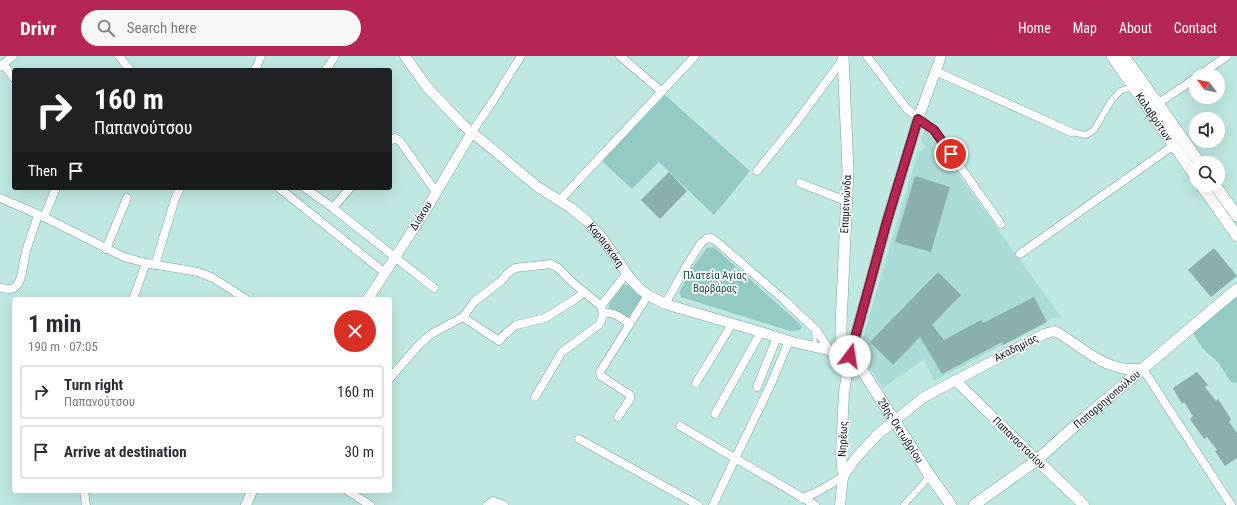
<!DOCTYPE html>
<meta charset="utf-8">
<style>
body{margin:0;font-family:"Roboto Condensed",sans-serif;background:#f7f7f7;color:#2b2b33;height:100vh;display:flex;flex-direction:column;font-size:15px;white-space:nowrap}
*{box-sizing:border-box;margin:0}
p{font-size:13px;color:#7c7c81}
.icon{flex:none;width:22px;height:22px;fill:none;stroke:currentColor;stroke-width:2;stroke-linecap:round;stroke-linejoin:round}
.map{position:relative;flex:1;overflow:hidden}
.drawer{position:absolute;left:12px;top:241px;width:380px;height:196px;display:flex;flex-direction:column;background:#fff;border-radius:4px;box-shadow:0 4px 16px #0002}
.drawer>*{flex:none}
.guide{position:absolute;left:12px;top:12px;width:380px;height:122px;border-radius:4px;box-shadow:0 4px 16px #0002;background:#202124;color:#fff;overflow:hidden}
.needle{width:26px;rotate:302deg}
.controls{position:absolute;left:1189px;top:12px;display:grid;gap:8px}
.controls a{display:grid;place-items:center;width:36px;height:36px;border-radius:50%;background:#fff;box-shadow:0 4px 16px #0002;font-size:20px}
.pin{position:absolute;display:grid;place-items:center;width:34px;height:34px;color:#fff;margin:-17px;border:2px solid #fff;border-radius:50%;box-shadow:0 1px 4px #0007}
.me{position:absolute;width:44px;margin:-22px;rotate:14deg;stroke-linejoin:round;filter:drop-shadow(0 0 3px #0008)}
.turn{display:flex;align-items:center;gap:14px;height:84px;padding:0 16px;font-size:18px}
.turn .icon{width:52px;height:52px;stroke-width:2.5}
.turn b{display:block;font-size:28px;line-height:34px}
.then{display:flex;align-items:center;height:38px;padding:0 16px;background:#0003;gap:8px;font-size:15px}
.round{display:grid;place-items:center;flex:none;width:42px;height:42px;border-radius:21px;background:#f7f7f7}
.head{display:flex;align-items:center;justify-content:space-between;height:68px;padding:0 16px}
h1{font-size:24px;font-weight:700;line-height:30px}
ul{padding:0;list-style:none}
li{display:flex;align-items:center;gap:12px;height:54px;margin:0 8px 6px;padding:0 8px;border:2px solid #e1e1e2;border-radius:4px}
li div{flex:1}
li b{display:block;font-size:15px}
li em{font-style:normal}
header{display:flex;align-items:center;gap:24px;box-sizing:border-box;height:56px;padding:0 20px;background:#b62653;color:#fff}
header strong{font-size:19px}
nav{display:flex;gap:22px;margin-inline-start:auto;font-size:14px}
.search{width:280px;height:36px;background:#f7f7f7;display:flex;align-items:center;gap:10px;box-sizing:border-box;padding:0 14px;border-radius:22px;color:#7c7c81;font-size:15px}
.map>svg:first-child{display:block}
</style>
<header>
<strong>Drivr</strong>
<div class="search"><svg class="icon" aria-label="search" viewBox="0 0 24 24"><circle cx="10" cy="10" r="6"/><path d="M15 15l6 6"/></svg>Search here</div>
<nav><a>Home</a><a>Map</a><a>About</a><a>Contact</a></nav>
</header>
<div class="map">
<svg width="1237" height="449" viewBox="0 0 1237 449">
<rect width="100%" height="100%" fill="#bfe8e3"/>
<path fill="#aadbd6" d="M925 72 1061 261 1053 262 934 325 924 303 883 332 859 295 918 96 926 92 921 84Z"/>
<g fill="#95cac4">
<path d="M665 39 750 115 714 159 659 106 632 133 602 105Z"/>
<path d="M714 191 799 267 802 271 800 274 790 275 681 241 679 237 690 215 707 192Z"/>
<path d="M623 228C630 229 639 236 642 242L628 263 623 262 609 252V249L618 233Z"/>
<path d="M1237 238V327L1231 326 1218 306 1203 293 1193 277Z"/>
</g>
<g fill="#89b0ac">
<path d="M669 116 687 135 660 163 641 144Z"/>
<path d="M915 120 950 131 931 196 895 186Z"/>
<path d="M1214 192 1237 220 1211 241 1188 214Z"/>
<path d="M938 216 961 239 932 269 944 284 981 264 983 267 1034 241 1047 266 1003 289 1002 286 942 318 920 281 893 309 870 286Z"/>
<path d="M1197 316 1208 329 1205 331 1216 345 1218 343 1231 363 1229 366 1237 377V402L1225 410 1215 395 1217 394 1207 381 1204 383 1190 363 1193 360 1184 346 1182 348 1173 332Z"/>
</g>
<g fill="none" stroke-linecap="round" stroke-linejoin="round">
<g stroke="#7aa19d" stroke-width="5">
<path id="service" d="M814 274 815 290"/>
</g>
<g stroke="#7aa19d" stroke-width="7">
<g id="pedestrian">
<path d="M1071 76 1086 79 1094 74 1111 45 1120 35 1133 31"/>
<path d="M904 449 930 420"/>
</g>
</g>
<g stroke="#7aa19d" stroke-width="9">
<g id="minor">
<path d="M119 0 130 14"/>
<path d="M620 0 661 35"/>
<path d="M867 0 906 52 934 74 1001 168"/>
<path d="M3 8 14 22"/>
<path d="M0 11 13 0"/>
<path d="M255 14 261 0"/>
<path d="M326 14 335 0"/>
<path d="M935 15 1071 76"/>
<path d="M1200 19 1227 0"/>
<path d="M1154 50 1196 22"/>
<path d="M472 76 493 45 521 0"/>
<path d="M390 85 395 82 400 85 436 136"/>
<path d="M757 115 795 68 843 3"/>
<path d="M800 127 846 145"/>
<path d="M279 132 385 217"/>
<path d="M305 132 333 152 434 232"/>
<path d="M0 142 44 161 124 201 146 207 198 216 213 222 246 243"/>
<path d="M559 145 695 0"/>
<path d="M333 152 350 132"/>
<path d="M44 161 56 132"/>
<path d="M106 193 127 142"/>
<path d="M1020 198 1174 89"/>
<path d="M155 209 175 143 180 132"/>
<path d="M0 232 9 233 14 232 18 228 21 221 26 195 38 159"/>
<path d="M133 243 146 207"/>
<path d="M665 248 687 209 701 187 706 183 711 182 716 185 782 242 816 274 829 293"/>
<path d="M603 258C613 254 622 263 630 268"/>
<path d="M463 261 499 285 505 278 516 269 545 262 577 242 584 236"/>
<path d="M1143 313 1231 449"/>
<path d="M390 322 418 290 431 278 463 261 474 246 501 225 508 217 515 212 551 208 558 212 571 225 601 250"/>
<path d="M696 327 732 268"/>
<path d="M757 331 777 281"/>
<path d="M535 341 562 296 600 268 603 258 601 250 627 217"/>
<path d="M715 358 761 276"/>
<path d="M618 361 630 343V339L601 320 600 316 648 239"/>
<path d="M680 370 815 449"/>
<path d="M579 383 698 449"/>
<path d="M84 435 86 449"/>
<path d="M348 435 370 449"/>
<path d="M802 442 815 437 843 421"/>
<path d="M487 449 493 445 504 449"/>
<path d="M713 449 771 328 789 285"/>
</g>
</g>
<g stroke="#7aa19d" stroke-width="11">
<g id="tertiary">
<path id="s1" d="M405 0 427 31 462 68 538 131 571 152 587 165 603 183 630 222 641 234 648 239 665 248 761 276 789 285 841 297"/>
<path d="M368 243 427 152 472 76"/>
<path d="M955 324 1037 404"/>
<path d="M843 421 841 397 844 336 850 300 887 165 918 63 941 0"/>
<path d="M246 449 252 435"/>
<path d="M840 449 843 421 855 403 877 379 924 341 1044 278 1055 275C1078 288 1099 310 1127 313 1132 313 1138 313 1143 313"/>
</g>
</g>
<g stroke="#7aa19d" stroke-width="12">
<g id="secondary">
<path id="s2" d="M843 0 848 114 841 269V297L850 300 862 314 930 420 951 449"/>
<path id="s3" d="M1112 0 1196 121"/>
<path d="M1124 0 1200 107"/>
<path d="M1201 129 1237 180"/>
<path d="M1215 129 1237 160"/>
<path d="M1037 404 1084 449"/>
<path id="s4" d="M974 449 1037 404 1076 369 1237 233"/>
</g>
</g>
<use href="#service" stroke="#fff" stroke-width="4"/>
<use href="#pedestrian" stroke="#fff" stroke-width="6"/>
<use href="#minor" stroke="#fff" stroke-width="8"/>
<use href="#tertiary" stroke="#fff" stroke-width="10"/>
<use href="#secondary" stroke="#fff" stroke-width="11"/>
</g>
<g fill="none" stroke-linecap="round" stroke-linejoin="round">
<g stroke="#761936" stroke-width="10">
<path id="route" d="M850 300 887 165 918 63 934 74 951 98"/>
</g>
<use href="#route" stroke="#b62653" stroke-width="7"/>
</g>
<g text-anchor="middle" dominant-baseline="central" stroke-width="3.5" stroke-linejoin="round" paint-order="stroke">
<g font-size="11" fill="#0f1f1d" stroke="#fff">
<text stroke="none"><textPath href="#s3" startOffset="74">Καλαβρύτων</textPath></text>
<text transform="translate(846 148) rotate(-87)">Επαμεινώνδα</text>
<text transform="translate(421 160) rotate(-58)">Διάκου</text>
<text stroke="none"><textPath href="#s1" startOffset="278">Καραισκάκη</textPath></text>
<text transform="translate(1016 292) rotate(-27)">Ακαδημίας</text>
<text stroke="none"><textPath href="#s4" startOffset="170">Παπαρρηγοπούλου</textPath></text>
<text stroke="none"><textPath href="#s2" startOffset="397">28ης Οκτωβρίου</textPath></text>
<text transform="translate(843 383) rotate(-88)">Νηρέως</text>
<text transform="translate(1019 387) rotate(44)">Παπαναστασίου</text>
</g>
<g font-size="11" fill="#164b47" stroke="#fff">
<text x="715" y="219">Πλατεία Αγίας<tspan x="715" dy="13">Βαρβάρας</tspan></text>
</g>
</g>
</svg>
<div class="controls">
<a><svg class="needle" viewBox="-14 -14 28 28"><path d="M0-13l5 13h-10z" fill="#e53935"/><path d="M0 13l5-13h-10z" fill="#7c7c81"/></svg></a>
<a><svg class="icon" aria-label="sound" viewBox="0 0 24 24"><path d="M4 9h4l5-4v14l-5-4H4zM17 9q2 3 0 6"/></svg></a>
<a><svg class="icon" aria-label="search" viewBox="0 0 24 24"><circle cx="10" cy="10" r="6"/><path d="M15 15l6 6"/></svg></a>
</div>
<div class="pin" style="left:951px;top:98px;background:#d93025"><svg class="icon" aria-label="arrive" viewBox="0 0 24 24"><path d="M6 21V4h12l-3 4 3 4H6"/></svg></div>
<svg class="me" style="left:850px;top:300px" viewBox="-20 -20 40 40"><circle r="19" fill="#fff"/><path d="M0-13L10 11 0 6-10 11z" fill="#b62653"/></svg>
<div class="guide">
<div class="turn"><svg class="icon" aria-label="right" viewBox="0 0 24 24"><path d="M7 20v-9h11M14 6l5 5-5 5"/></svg><div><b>160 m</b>Παπανούτσου</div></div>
<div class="then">Then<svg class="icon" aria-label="arrive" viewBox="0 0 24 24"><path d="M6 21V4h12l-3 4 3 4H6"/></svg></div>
</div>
<section class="drawer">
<div class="head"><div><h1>1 min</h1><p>190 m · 07:05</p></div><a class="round" style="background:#d93025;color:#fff"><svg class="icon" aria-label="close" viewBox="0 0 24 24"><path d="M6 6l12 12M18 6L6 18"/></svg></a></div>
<ul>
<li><svg class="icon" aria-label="right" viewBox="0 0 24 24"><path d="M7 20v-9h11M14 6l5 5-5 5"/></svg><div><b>Turn right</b><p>Παπανούτσου</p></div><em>160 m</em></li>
<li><svg class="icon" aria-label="arrive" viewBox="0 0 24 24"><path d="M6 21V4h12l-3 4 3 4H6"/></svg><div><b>Arrive at destination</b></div><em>30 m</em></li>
</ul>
</section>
</div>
